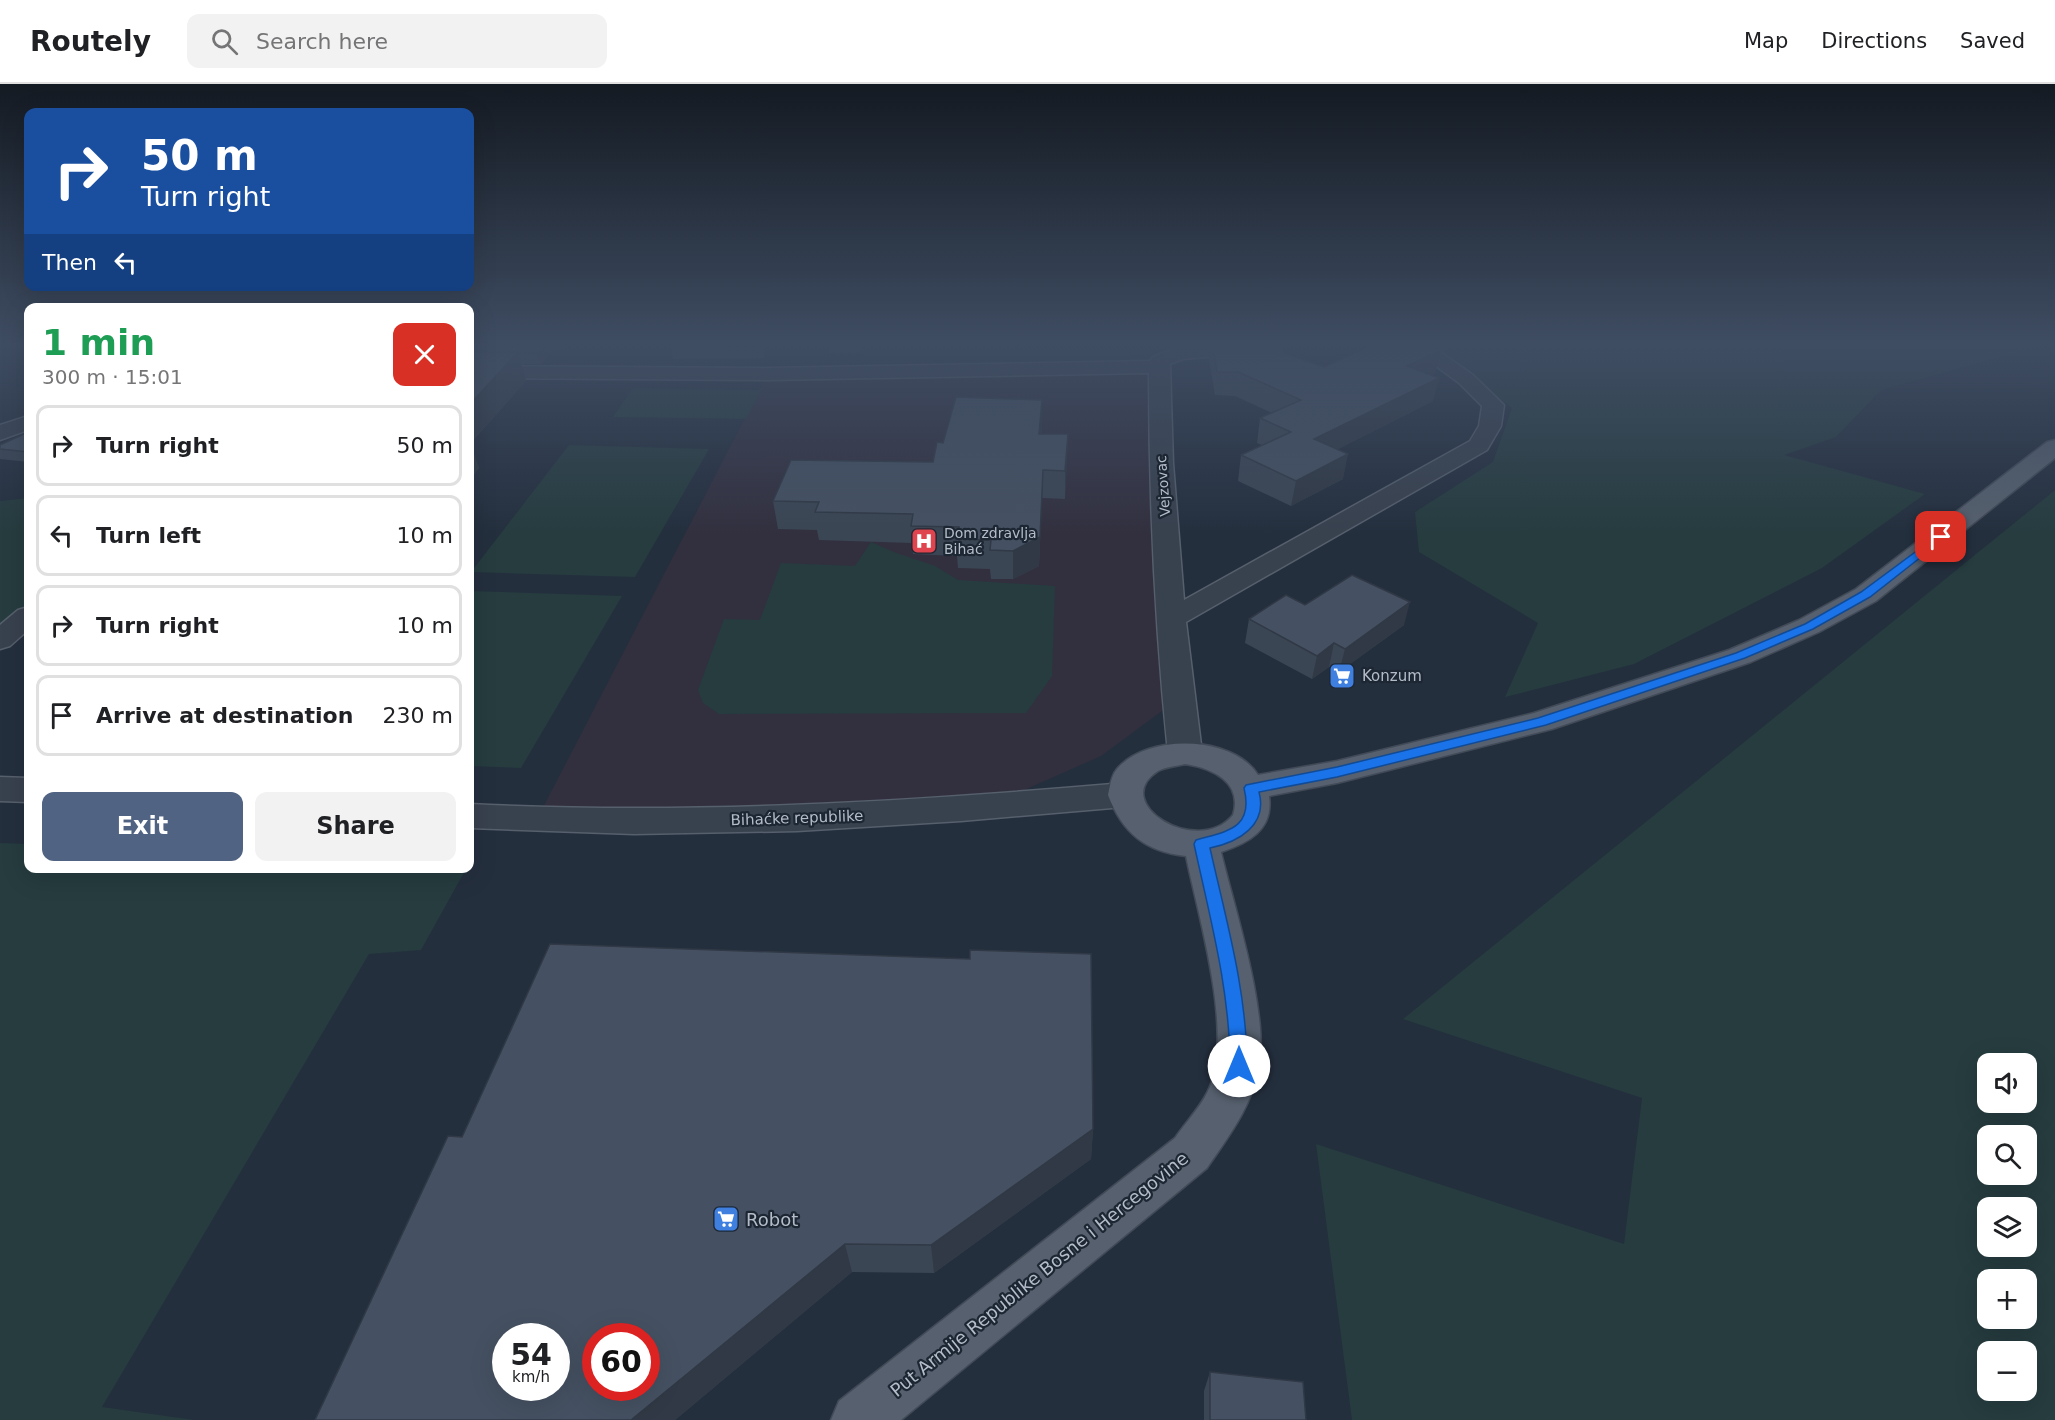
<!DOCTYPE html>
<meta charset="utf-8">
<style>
body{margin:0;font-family:"DejaVu Sans",sans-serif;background:#f2f2f2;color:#202124;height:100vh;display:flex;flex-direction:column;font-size:22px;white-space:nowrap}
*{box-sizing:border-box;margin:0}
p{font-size:20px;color:#757577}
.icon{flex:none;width:33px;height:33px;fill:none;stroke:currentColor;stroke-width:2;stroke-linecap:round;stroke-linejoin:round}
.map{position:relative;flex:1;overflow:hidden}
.details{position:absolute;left:24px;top:219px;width:450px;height:570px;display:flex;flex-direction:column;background:#fff;border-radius:12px;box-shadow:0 6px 24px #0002}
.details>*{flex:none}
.guide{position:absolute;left:24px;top:24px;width:450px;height:183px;border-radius:12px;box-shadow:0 6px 24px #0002;background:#1a4fa0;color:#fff;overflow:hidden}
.fabs{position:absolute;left:1977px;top:969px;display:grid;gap:12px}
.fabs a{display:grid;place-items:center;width:60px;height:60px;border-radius:12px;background:#fff;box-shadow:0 6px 24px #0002;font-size:30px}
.speed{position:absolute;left:492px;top:1239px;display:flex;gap:12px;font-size:30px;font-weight:700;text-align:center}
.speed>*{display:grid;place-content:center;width:78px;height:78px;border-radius:50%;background:#fff;box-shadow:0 6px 24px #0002;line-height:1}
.speed small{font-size:15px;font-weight:400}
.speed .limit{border:9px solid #d22;background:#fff;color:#111}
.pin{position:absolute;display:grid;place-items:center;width:51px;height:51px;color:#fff;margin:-26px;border-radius:12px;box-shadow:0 3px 9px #0006}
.me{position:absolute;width:66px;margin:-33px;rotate:0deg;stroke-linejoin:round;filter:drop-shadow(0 0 4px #0008)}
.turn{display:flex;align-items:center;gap:21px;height:126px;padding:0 18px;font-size:27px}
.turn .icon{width:78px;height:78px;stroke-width:2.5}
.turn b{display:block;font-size:42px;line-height:51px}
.then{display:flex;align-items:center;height:57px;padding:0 18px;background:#0003;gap:12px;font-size:22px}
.round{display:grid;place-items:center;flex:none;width:63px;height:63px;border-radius:12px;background:#f2f2f2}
.summary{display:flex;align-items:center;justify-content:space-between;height:102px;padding:0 18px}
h1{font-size:36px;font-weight:700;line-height:45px;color:#1e9e55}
.primary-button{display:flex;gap:12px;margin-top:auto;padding:12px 18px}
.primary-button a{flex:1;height:69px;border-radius:12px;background:#506383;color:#fff;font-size:24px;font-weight:700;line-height:69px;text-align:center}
.primary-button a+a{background:#f2f2f2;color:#202124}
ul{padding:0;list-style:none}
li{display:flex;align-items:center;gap:18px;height:81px;margin:0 12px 9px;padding:0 6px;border:3px solid #e0e0e0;border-radius:12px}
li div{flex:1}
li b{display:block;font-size:22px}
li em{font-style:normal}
header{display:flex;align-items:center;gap:36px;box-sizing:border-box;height:84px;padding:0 30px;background:#fff;border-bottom:2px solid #e0e0e0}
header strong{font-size:28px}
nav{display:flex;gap:33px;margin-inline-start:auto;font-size:21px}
.search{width:420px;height:54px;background:#f2f2f2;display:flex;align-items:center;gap:15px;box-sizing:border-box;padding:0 21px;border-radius:12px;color:#757577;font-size:22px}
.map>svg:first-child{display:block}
</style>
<header>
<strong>Routely</strong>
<div class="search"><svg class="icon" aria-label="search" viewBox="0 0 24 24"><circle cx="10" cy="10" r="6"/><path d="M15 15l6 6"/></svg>Search here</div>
<nav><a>Map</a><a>Directions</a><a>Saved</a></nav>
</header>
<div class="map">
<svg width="2055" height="1336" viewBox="0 0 2055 1336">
<rect width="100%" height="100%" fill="#242f3e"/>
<path fill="#32303f" d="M1159 283 1178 615 1101 672 983 724 536 737 768 290Z"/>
<g fill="#263c3f" fill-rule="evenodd">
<path d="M1431 263H2037L1881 306 1836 353 1784 371 1925 410 1822 484 1634 580 1505 613 1538 539 1419 468 1415 428 1493 378 1512 324Z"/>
<path d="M633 304 761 306 746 335 613 333Z"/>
<path d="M569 361 709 365 635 493 471 488Z"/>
<path d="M2055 406V1336H1352L1316 1060 1624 1160 1642 1014 1403 935ZM1988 980H2026V1018H1988ZM1988 1052H2026V1090H1988ZM1988 1124H2026V1162H1988ZM1988 1196H2026V1234H1988ZM1988 1268H2026V1306H1988Z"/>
<path d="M28 414V534L0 556V417Z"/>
<path d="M871 458 896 469 935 482 958 496 1055 502 1052 592 1026 629 719 630 703 619 698 606 724 535 760 536 781 479 855 482Z"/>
<path d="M470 507 622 512 521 684 470 682Z"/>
<path d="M0 759 28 760V784L466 785 421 866 369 870 102 1323 194 1336H0Z"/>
</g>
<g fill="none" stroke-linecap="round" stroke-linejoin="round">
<g stroke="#565f6c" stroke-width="3">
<g id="minor">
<path d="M1179 263H1265L1255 269 1183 275 1170 280 1173 379 1184 516 1470 357 1479 342 1482 322 1459 299 1410 263H1433L1473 291 1504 321 1501 342 1487 366 1186 538 1202 669 1197 677 1185 680 1173 677 1168 669C1155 543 1149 416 1149 289L768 296 470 294V282L768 284 1150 277 1153 273Z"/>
<path d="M28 332V346L0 356V341Z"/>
<path d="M28 523V546L10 562 0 565V541L18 526Z"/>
<path d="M0 693 28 694V718L0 717Z"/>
<path d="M1124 699 1136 703 1141 711 1136 719 1124 723 961 737 797 747 634 750 470 744V720C689 731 906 718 1124 699Z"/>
</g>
</g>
<g stroke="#414a57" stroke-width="3">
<path id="major" d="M2055 356V374L1876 517 1819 548 1751 578 1552 645 1337 699 1269 712C1274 746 1248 759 1221 768 1234 823 1269 929 1259 983 1252 1022 1229 1052 1207 1084L901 1336H831L839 1317 1175 1054C1185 1039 1199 1025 1207 1009 1236 954 1198 832 1186 772 1145 768 1122 748 1108 711 1110 702 1111 692 1117 685 1147 649 1233 651 1258 691L1337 677 1534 629 1729 566 1799 536 1856 505 2047 358ZM1185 680C1212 684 1243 698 1233 731 1198 774 1108 719 1158 687 1165 683 1177 682 1185 680Z"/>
</g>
<use href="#minor" fill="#38414e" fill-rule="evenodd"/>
<use href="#major" fill="#56606e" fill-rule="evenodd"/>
</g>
<g fill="#3b4654">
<path d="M470 263H563L561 266H553L541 280H521L526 297 470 360 479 384 470 395V268H487L488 266H470Z"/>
<path d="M671 263H767L764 274 673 275Z"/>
<path d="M829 263H861L860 269H829Z"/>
<path d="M1210 263H1281L1283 269 1324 283 1441 266 1435 289 1432 291 1433 317 1338 365 1343 395 1291 422 1238 397 1241 371 1262 361 1257 359 1260 334 1272 329 1235 312 1215 311 1209 275Z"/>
<path d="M1042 342 1041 350H1068L1065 415 1042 414 1039 482 1013 495H991L990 485 958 484 957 472 913 470 912 459 819 456 817 446 778 445 773 417 933 378 943 359Z"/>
<path d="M28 348V378L0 375V361Z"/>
<path d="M1305 521 1404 541 1339 588 1329 583 1312 595 1245 559 1249 535Z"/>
<path d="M1093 1045 1091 1075 934 1189 852 1188 675 1336H315L462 1053Z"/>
<path d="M1210 1288 1306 1336H1204V1307Z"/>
</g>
<g fill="#303945">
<path d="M543 263H553V266L541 280 537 269Z"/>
<path d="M762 263H767L764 274Z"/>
<path d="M1441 266 1435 289 1402 305 1407 282Z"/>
<path d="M518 268 526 297 470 360 479 384 470 395V320Z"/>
<path d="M1439 294 1433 317 1309 380 1314 355Z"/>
<path d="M1042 316V342L1039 376V350Z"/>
<path d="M1068 350 1067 377 1065 415V387Z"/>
<path d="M1348 370 1343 395 1291 422 1296 397Z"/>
<path d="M1043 386 1039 482 1013 495V467Z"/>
<path d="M1410 518 1404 541 1339 588 1345 565Z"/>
<path d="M1334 559 1329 583 1312 595 1317 572Z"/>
<path d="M1093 1045 1091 1075 934 1189 931 1161Z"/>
<path d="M845 1160 852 1188 675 1336H631Z"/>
</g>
<g fill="#455162" stroke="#303945" stroke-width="1.5" fill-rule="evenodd">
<path d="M491 263H543L537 269 487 268Z"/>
<path d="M671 263H725L671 264Z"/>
<path d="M1213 263H1281L1283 269 1324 283 1369 263H1431L1441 266 1407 282 1439 294 1314 355 1348 370 1296 397 1241 371 1291 348 1260 334 1301 316 1238 288H1217Z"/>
<path d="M470 268H518L470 320Z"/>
<path d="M956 313 1042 316 1039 350H1068L1065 387 1043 386 1040 453 1013 467 990 466 991 456 956 455 959 443 911 442 913 430 815 428 819 418 773 417 791 376 933 378 937 358 943 359Z"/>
<path d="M28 348V368L0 365V361Z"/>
<path d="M1352 491 1410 518 1345 565 1334 559 1317 572 1249 535 1286 511 1305 521Z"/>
<path d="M550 860 970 875V866L1091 870 1093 1045 931 1161 845 1160 631 1336H315L448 1052 462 1053ZM506 1252H556V1304H506ZM596 1252H646V1304H596Z"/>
<path d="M1210 1288 1303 1298 1306 1336H1210Z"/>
</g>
<linearGradient id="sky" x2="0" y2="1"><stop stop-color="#141a22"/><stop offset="0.58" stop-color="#3f4d63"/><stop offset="1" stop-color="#3f4d63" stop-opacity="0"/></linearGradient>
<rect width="2055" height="450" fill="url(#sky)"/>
<path fill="#1a73e8" stroke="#114b97" stroke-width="1.5" d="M1941 449 1946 453 1944 455 1870 513 1813 545 1745 574 1546 641 1337 693 1259 708C1268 741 1239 758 1210 764 1226 836 1247 907 1247 982L1245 987 1239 989 1232 987 1230 982C1230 906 1210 834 1194 760L1196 756C1227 747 1254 745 1244 704L1246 701 1337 683 1538 634 1736 569 1805 540 1861 508Z"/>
<defs>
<g id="hospital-square" transform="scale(1.35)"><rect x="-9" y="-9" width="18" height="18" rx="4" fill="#e0444e" stroke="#1d2633"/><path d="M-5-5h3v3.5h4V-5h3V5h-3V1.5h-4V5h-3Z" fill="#fff"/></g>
<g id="supermarket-square" transform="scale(1.35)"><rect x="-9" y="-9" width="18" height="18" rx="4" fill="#3f7fe0" stroke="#1d2633"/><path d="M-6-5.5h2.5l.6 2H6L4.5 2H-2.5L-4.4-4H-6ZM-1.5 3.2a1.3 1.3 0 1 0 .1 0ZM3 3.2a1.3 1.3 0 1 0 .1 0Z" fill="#fff"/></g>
</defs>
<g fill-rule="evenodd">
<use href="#hospital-square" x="924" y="457"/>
<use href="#supermarket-square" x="1342" y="592"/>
<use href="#supermarket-square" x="726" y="1135"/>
</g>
<g text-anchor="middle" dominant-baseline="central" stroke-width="4.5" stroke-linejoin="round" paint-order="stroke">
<g font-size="14" fill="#b4bcc9" stroke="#1d2633">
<text transform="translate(1163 402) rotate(-94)">Vejzovac</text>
</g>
<g font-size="14" fill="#b4bcc9" stroke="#1d2633" text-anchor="start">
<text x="944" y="449">Dom zdravlja<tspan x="944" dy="16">Bihać</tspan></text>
</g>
<g font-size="15" fill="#b4bcc9" stroke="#1d2633" text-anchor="start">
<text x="1362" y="592">Konzum</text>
</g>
<g font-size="15" fill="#b4bcc9" stroke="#1d2633">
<text transform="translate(797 734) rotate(-2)">Bihaćke republike</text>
</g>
<g font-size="18" fill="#b4bcc9" stroke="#1d2633" text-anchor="start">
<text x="746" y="1135">Robot</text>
</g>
<g font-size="18" fill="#b4bcc9" stroke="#1d2633">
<text transform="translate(1039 1190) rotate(-39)">Put Armije Republike Bosne i Hercegovine</text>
</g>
</g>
</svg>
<div class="fabs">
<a><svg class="icon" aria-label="sound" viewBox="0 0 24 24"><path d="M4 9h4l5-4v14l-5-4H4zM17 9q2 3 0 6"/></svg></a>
<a><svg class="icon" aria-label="search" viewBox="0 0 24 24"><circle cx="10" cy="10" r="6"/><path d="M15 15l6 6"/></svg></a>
<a><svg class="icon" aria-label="layers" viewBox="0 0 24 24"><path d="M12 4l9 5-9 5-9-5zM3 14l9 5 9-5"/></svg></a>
<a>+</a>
<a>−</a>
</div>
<div class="speed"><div>54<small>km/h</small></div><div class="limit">60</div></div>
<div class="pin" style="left:1941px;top:453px;background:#d93025"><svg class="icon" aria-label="arrive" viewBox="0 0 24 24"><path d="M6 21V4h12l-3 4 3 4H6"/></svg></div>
<svg class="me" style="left:1239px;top:982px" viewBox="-20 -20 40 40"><circle r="19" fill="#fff"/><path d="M0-13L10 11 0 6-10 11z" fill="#1a73e8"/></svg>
<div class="guide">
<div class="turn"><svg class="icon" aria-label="right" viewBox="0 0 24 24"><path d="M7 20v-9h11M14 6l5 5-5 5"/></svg><div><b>50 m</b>Turn right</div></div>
<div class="then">Then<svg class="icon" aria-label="left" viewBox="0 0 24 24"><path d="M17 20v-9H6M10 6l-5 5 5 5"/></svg></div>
</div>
<section class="details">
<div class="summary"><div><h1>1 min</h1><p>300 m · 15:01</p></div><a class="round" style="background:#d93025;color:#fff"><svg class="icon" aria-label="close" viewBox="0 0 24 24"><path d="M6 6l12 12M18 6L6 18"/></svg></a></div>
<ul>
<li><svg class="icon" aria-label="right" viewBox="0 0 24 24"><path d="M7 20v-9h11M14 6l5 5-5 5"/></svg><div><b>Turn right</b></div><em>50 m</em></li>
<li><svg class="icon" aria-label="left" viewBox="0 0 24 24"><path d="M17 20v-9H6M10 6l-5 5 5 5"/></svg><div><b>Turn left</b></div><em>10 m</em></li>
<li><svg class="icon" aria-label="right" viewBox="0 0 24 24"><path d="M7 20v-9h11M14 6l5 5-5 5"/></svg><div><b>Turn right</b></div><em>10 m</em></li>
<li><svg class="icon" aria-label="arrive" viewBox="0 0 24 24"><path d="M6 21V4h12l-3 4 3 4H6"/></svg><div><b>Arrive at destination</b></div><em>230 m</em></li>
</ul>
<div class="primary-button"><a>Exit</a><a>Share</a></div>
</section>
</div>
